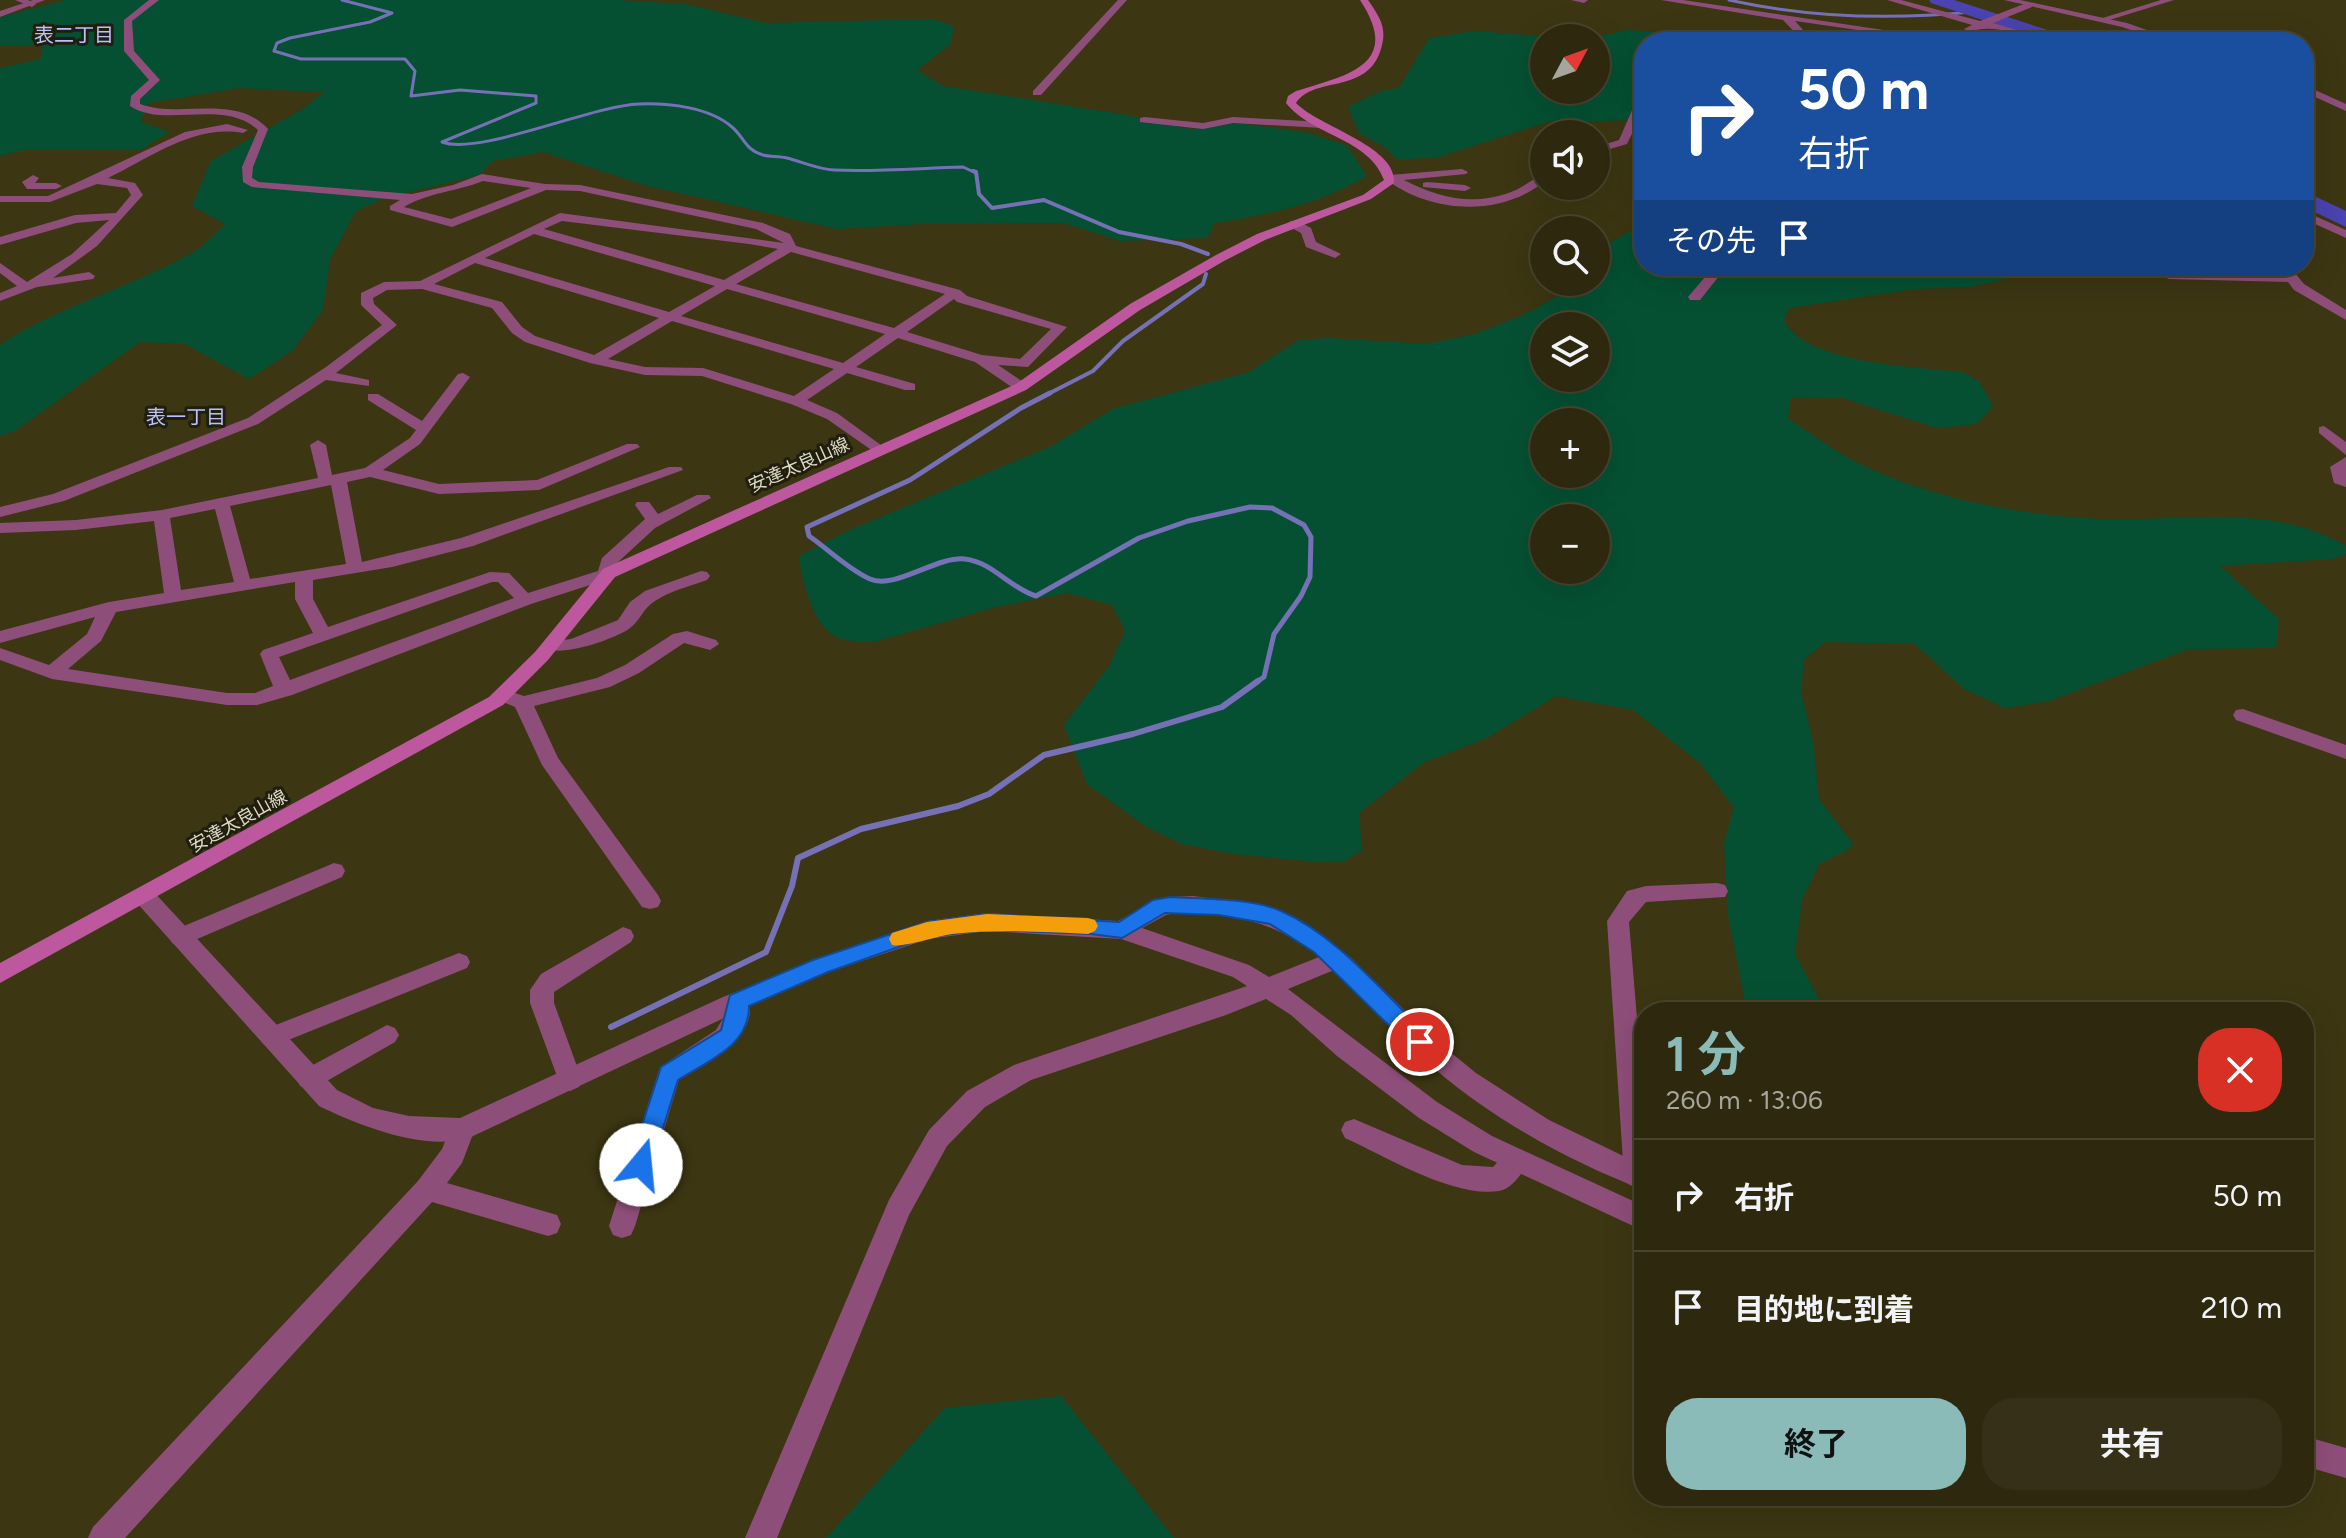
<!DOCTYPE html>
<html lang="ja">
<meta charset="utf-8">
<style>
body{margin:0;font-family:Figtree,"Noto Sans JP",sans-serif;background:#353017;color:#f1f3f6;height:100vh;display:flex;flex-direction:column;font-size:30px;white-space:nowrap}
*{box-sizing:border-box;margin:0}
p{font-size:26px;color:#a7a69e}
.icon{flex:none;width:44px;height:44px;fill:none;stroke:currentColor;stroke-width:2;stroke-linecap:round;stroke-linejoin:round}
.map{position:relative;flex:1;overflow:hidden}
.drawer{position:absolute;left:1634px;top:1002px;width:680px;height:504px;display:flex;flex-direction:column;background:#2d280e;border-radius:32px;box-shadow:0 8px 32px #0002,0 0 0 2px #48442e}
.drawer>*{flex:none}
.hud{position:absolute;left:1634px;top:32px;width:680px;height:244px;border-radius:32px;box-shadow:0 8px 32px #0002,0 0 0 2px #48442e;background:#1a4fa0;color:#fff;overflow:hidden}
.needle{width:52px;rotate:49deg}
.buttons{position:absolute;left:1530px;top:24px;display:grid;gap:16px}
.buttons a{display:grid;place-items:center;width:80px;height:80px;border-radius:50%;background:#2d280e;box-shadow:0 8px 32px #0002,0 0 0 2px #48442e;font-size:40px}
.pin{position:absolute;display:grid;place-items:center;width:68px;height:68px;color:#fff;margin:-34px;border:4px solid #fff;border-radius:50%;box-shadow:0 2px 8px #0007}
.me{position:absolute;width:88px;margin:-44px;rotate:17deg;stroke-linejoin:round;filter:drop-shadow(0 0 6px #0008)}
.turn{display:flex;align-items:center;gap:28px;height:168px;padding:0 32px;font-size:36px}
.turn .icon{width:104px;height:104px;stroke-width:2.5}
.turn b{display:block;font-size:56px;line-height:68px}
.then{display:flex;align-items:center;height:76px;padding:0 32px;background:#0003;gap:16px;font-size:30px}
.round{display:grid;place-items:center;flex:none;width:84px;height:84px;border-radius:32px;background:#353017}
.head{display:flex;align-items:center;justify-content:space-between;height:136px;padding:0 32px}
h1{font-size:48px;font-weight:700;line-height:60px;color:#8bbbb9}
.primary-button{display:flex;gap:16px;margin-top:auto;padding:16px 32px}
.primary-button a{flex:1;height:92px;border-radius:32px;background:#8bbbb9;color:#111;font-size:32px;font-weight:700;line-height:92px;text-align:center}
.primary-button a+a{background:#353017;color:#f1f3f6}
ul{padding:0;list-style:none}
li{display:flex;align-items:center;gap:24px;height:112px;padding:0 32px;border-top:2px solid #48442e}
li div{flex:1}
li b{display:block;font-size:30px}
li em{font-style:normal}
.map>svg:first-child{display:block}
</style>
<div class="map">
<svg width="2346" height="1538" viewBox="0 0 2346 1538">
<rect width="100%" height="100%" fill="#3c3612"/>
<g fill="#055033" fill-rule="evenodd">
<path d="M65 0H619L685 4 766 23 932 19 954 26 951 44 917 70 943 86 1121 114 1190 129 1238 123 1309 133 1347 146 1367 176C1319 204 1269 215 1214 223L1208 238 1120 241 1064 223 923 224 837 229 644 185 543 152 493 161 479 175 381 199 355 212 330 260 323 310 292 351 249 379 185 344 140 342 15 431 0 436V345C59 306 130 288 192 253 204 246 215 234 225 224L192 206 211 161 303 109 324 92 240 88 148 103 141 122 170 132 142 149H29L0 156V68L41 59 43 45H0V17Z"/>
<path d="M1627 30 1670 33 1682 42H1644V120L1548 122 1439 157 1397 160 1386 148 1359 133 1348 107 1381 91 1399 88 1429 38 1474 31 1566 38H1544V90H1596V38H1592Z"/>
<path d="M1644 223V266H2045L2039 272 1969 287 1915 289 1789 308 1784 320C1803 364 1918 367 1962 372L1979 381 1993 406 1977 424 1937 428 1842 398 1791 397 1788 419C1811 433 1835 452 1860 464 1930 498 2007 512 2083 518 2171 525 2266 499 2346 546V554L2333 559 2220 566 2279 619 2276 648 2189 649 2049 701 2005 708 1964 689 1915 644 1825 642 1804 660 1801 692 1813 741 1819 799 1853 844 1846 851 1819 864 1802 900 1795 954 1826 1012H1747L1728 915 1724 843 1734 808 1701 764 1633 710 1556 696 1487 738 1423 763 1359 813 1362 850 1345 861 1319 862 1233 854 1182 844 1145 826 1087 784 1064 725 1110 665 1125 631 1112 605 1067 593 996 607 874 642C861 642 841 642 830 633 812 619 801 577 799 556L845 532 1052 446 1113 409 1249 372 1299 340 1329 338 1427 344 1475 334 1521 316 1566 292 1573 282H1596V251ZM1544 326H1596V378H1544ZM1544 422H1596V474H1544ZM1544 518H1596V570H1544Z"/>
<path d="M1061 1396 1174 1538H826L945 1408Z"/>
</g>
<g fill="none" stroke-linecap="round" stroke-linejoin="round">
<g stroke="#7671b7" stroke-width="3">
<path d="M342 0 392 13 370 22 290 38 277 43 274 51 301 59H405L415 71 411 96 460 90 536 96V103L442 142C479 156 590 106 639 104 669 103 709 107 732 127 744 137 745 150 763 155 770 157 779 156 787 158 803 162 817 169 834 170 877 172 921 168 963 167L976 173"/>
<path d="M1729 0C1810 18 1889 20 1971 12"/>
</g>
<g stroke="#7671b7" stroke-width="4">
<path d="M973 171 976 172 979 194 992 208 1044 200 1119 232 1181 244 1208 254"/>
<path d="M1046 395 1093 371 1123 341 1203 284 1206 274"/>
</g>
<path stroke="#7671b7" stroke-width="5" d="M1050 393 1021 408 910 480 807 527 809 536C828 549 849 570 870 579 895 590 936 556 965 559 992 562 1010 588 1036 596L1139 538 1188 521 1250 507 1272 508 1304 525 1311 537 1310 577 1301 596 1274 634 1264 677 1255 683"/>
<path stroke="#7671b7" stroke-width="6" d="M611 1027 766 952 792 886 798 858 861 829 958 806 989 794 1044 755 1133 734 1222 707 1258 681"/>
<g fill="#4a43b0" fill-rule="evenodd">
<path d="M1929 0H1954L2073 38 2076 42H2049L1931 3Z"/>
<path d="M2304 191 2346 211V227L2304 207Z"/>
</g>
<g fill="#8e4e7a" fill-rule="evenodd">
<path d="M15 0H28L36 4 32 7Z"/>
<path d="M149 0H159L132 21 134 51 160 80 140 99V104C180 119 235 93 268 129L253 167 252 178 259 182 412 194 453 185 482 174 545 184 580 185 763 223 790 234 796 246 960 290 967 296 1067 327 1028 367 998 365 1026 384V390H1016L975 362 898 338 856 367 915 384V390H905L847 373 807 400 837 413 885 448 888 451 880 456 827 419 791 404 702 376 645 375 590 363 525 342 512 333 492 308 422 289 387 290 373 298 374 304 397 325 336 373 369 380V386L326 380 258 424 64 501 0 517V507L53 494 248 418 326 367 382 325 361 305V293L384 282 420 281 560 213 784 243 756 229 580 191 546 190 452 227 390 210V206L400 200 252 187 243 182 242 167 258 130C223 98 164 129 130 106L131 96 149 80 124 51V20ZM483 181 531 188 451 219 404 207C427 193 458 191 483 181ZM562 221 749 244 778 249 724 280 544 229ZM534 234 715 286 669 312 485 258ZM791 252 945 294 894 328 736 284ZM475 263 659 318 594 355 535 336 522 327 502 302 434 284ZM727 289 885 334 843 363 681 316ZM954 299 957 302 1051 329 1020 359 982 355 907 332ZM672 321 834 369 794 396 703 368 645 367 608 359Z"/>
<path d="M1118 0H1127L1041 95H1033V91Z"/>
<path d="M1571 0H1588L1584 3Z"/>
<path d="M1661 0H1683L1951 40 1941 42 1795 21 1814 42H1804L1783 20Z"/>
<path d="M1887 0H1901L1980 21 2029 2 2032 7 1993 23 2057 42C2023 42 2001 21 1969 32L1964 29 1972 25Z"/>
<path d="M2161 0H2174L2103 22 2096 20Z"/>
<path d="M1644 101V109L1627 144 1596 153V147L1619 140 1633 108Z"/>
<path d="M1144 117 1203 123 1233 117 1322 122 1327 125 1322 128 1233 123 1203 129 1140 122V118Z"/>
<path d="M227 124 248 130 243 133C194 124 150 158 108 178L135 183 143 195 97 246 53 278 89 272 95 276 93 279 37 287 0 301V293L17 286 0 273V263L27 282 72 254 109 220 76 223 0 245V237L75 215 116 213 131 195 127 188 97 184 50 202H0V196H48L185 132Z"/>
<path d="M1462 169 1468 172 1466 174 1404 180C1441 199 1476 207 1516 190 1526 185 1534 178 1544 174V182C1498 218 1429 213 1384 178L1390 175Z"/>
<path d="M33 175 39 178 35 183H56L62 186 56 189H27L22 182Z"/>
<path d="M1427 182 1465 185 1471 188 1465 191 1423 187V183Z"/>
<path d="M2304 211 2346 230V238L2304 219Z"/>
<path d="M1290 221H1298L1311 228 1316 242 1341 254 1335 258 1306 247 1301 233 1290 227Z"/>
<path d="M1720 266H1736L1719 276 1700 300H1690L1688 297 1711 270Z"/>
<path d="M2139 266H2157L2171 271 2282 274 2279 266H2289L2304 284 2346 310V320L2294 290 2288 282 2169 279Z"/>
<path d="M463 373 470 377 420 444 383 470 439 484 537 480 627 444H637L640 447 539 490 439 494 370 477 347 482 362 562 461 538 669 467H681L683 470 473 546 392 567 313 580V599L328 627 490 572 509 573 528 593 598 571 602 558 645 519 635 505 637 502H649L658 514 697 495H709L711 498 655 528 616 564 615 577 531 604 292 695 257 705H227L52 679 0 660V648L49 665 87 634 95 617 0 643V631L109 602 164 593 154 521 76 530 0 533V523L76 520 162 510 318 478 310 445 318 440 326 445 332 475 365 468 410 438 416 430 368 400V394H378L422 421 458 374ZM331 485 346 564 250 579 230 506ZM215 509 234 582 181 590 170 518ZM295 582V599L313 633 263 650 260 654 273 686 255 693H227L68 669 101 641 116 612ZM492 582H498L514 598 290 680 279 657Z"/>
<path d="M2324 426 2346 442V455L2319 433V427Z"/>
<path d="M2346 457V487L2334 483 2330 467Z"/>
<path d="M701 571 707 572 710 576 707 580C690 586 670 591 655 601 643 608 640 621 630 628 616 639 555 660 543 646L546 642 571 639 618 620 630 602 645 591Z"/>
<path d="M687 631 716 640 719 644 710 650 684 643 639 673 610 687 534 706 558 758 658 895 661 901 658 907 650 909 642 907 542 765 515 707 496 699 494 695 503 689 524 696 597 678 625 665 673 634Z"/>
<path d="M2243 709 2346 745V759L2236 720 2233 715 2236 710Z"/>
<path d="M334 863 342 865 345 871 342 877 188 943 180 946 172 943 169 937 172 931Z"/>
<path d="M1717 883 1725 885 1728 891 1725 897 1646 902 1629 922 1644 1103V1185L1637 1188 1628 1184 1624 1176 1607 921 1627 891 1646 886Z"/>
<path d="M623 927 631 930 634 936 631 942 554 992V1003L582 1080 579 1087 570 1091 561 1087 530 1003V990L541 974Z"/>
<path d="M459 953 467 956 470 962 467 968 271 1047 263 1044 259 1037 263 1030Z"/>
<path d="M738 991 746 994C766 1034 705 1065 679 1080L635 1226 631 1235 622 1238 613 1235 609 1226 660 1067 716 1030 725 1015 730 994Z"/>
<path d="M387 1025 395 1028 399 1035 395 1042 318 1086 309 1089 300 1086 297 1079 300 1072Z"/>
<path d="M462 1118 471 1121 475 1129 462 1163 447 1183 557 1215 561 1224 557 1233 548 1236 432 1202 125 1538H88L93 1527 418 1181 442 1149 453 1121Z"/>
<path d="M1354 1119 1462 1165 1493 1167 1507 1152 1516 1148 1525 1152 1529 1160C1524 1171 1512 1189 1499 1191 1453 1198 1387 1157 1345 1138L1341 1130 1345 1122Z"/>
</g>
<g fill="#8e4e7a" fill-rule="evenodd">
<path d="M33 0H45L0 17V11Z"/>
<path d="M2004 0H2020L2127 23 2181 42H2167L2122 27Z"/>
<path d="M2304 85 2346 104V111L2304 92Z"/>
<path d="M144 888 152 890 337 1090 373 1108 409 1116 460 1118 723 997 813 960 927 921 987 913 1118 921 1151 903 1170 897 1193 896 1265 906 1308 925 1351 958 1433 1038 1476 1073 1549 1120 1644 1166V1190C1570 1162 1496 1121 1436 1070 1399 1040 1369 1003 1334 970L1288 989 1437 1102 1492 1136 1644 1206V1231L1474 1152 1419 1118 1337 1056 1291 1015 1266 999 1226 1015 1031 1080 985 1107 947 1146 909 1215 777 1538H745L889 1200 929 1130 967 1091 1014 1065 1247 986 1233 977 1121 939 987 931 928 939 829 972 739 1011 471 1137C427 1153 358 1125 319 1106L136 902 133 896 136 890ZM1181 912C1232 913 1280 923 1319 957L1269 977 1249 965 1142 928 1166 915Z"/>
<path d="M2304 1436 2346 1448V1478L2304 1466Z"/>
</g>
<path fill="#bd589f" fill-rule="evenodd" d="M1360 0H1368C1381 19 1388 29 1380 52 1365 94 1314 76 1296 103 1319 127 1397 146 1394 183L1371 199 1265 240 1224 261 1140 310 1026 390 615 577 548 660 503 705 0 983V963L489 697 535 652 603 569 1016 384 1130 304 1216 255 1257 234 1363 195 1384 180C1369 138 1312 136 1286 103L1288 96 1296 91C1347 75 1403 65 1360 0Z"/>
</g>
<path fill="#1a73e8" stroke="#114b97" stroke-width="2" d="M1170 897C1203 899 1252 898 1281 911 1338 936 1383 993 1428 1035L1431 1042 1428 1048 1420 1051 1412 1048 1314 952 1270 924 1219 915 1165 913 1122 938 1091 934 987 930 927 937 828 972 749 1006C750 1046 706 1062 678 1080L649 1173 641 1176 632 1173 629 1165 661 1067 721 1030 730 995 813 960 927 922 987 914 1119 922 1153 900Z"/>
<path fill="#f59e0b" d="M987 914 1088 918 1095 920 1098 926 1095 931 1088 934C1042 932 997 929 952 934 937 936 902 948 892 945L889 939 892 933 927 922Z"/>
<g text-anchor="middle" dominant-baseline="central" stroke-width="6" stroke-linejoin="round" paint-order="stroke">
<g font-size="18" fill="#dedbc7" stroke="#201e0e">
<text transform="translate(799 465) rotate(-24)">安達太良山線</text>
<text transform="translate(238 821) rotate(-29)">安達太良山線</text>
</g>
<g font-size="20" fill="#bcc1fa" stroke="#201e0e">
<text x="74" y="35">表二丁目</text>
<text x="186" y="417">表一丁目</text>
</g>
</g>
</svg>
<div class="buttons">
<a><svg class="needle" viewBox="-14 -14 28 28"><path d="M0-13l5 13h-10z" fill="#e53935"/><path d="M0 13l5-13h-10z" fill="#a7a69e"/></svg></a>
<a><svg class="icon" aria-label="sound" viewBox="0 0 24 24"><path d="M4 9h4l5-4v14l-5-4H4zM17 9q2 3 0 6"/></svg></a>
<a><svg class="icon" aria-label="search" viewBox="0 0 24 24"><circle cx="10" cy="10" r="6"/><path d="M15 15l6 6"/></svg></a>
<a><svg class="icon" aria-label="layers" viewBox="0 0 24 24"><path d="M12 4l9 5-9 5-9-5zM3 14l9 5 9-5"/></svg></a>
<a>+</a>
<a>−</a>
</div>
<div class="pin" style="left:1420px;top:1042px;background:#d93025"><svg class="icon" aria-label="arrive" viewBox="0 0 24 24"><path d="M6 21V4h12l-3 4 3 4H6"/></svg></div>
<svg class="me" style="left:641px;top:1165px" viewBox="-20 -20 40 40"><circle r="19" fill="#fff"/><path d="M0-13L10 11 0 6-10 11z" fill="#1a73e8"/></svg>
<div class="hud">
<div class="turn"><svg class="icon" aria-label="right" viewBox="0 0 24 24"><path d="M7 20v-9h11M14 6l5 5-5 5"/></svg><div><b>50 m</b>右折</div></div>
<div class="then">その先<svg class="icon" aria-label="arrive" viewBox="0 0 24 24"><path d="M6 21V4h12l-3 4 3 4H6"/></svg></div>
</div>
<section class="drawer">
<div class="head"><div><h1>1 分</h1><p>260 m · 13:06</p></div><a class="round" style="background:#d93025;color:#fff"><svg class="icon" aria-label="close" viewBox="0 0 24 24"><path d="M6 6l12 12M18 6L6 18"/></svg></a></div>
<ul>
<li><svg class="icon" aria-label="right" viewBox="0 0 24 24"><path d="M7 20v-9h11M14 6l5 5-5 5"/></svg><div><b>右折</b></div><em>50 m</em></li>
<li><svg class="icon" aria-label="arrive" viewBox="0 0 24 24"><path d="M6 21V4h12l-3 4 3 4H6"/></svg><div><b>目的地に到着</b></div><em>210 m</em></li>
</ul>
<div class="primary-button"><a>終了</a><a>共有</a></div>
</section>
</div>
